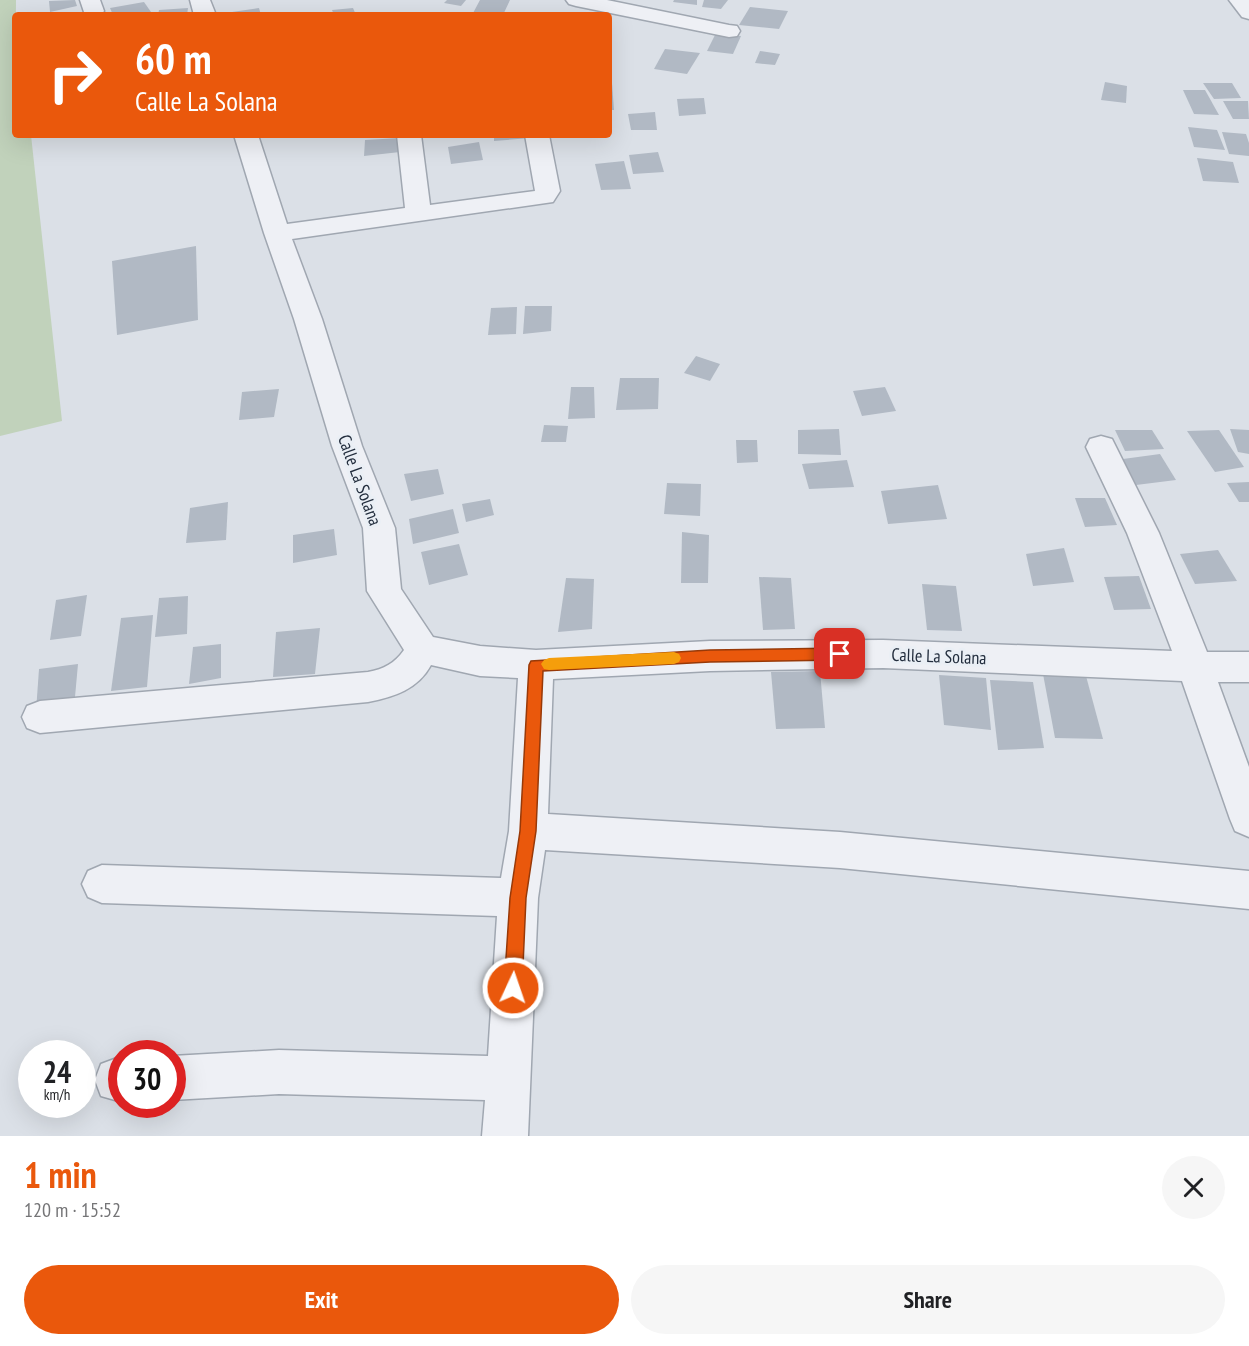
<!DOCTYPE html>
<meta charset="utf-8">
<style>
body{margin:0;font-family:"PT Sans Narrow",sans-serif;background:#f6f6f6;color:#202124;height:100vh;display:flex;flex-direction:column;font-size:22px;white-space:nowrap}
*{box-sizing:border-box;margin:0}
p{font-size:20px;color:#757577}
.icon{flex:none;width:33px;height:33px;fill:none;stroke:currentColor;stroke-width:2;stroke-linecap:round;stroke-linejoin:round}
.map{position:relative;height:1136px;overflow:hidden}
.details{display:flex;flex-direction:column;background:#fff;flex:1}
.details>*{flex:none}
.banner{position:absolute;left:12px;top:12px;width:600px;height:126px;border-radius:6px;box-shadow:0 6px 24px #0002;background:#ea580c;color:#fff;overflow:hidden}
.speed{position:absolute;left:18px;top:1040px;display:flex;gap:12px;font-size:30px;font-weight:700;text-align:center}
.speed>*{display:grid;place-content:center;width:78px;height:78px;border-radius:50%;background:#fff;box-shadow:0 6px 24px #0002;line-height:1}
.speed small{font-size:15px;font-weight:400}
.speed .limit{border:9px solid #d22;background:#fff;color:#111}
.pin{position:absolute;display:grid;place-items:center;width:51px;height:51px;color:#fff;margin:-26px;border-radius:12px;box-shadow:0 3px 9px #0006}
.me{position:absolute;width:66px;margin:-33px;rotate:3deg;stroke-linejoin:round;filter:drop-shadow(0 0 4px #0008)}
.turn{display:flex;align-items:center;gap:21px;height:126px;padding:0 24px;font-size:27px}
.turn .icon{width:78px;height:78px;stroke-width:2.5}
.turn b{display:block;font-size:42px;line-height:51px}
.round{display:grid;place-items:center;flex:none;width:63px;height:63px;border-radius:32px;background:#f6f6f6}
.head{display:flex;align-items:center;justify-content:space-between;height:102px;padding:0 24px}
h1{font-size:36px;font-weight:700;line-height:45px;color:#ea580c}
.cta{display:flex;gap:12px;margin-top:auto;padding:12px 24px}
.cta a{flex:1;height:69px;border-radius:36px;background:#ea580c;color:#fff;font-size:24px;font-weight:700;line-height:69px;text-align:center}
.cta a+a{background:#f6f6f6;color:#202124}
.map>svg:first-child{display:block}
</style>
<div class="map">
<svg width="1249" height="1136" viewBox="0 0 1249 1136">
<rect width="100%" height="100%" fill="#dbe0e7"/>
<path fill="#c1d2bb" d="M0 0H16L15 135H31L62 421 0 436Z"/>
<g fill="#b1b9c4">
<path d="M75 0 77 6 50 12 49 1Z"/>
<path d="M447 0H466L461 6 444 3Z"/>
<path d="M480 0H510L503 15H472Z"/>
<path d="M674 0H697V5L673 2Z"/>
<path d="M704 0H728L721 9 702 7Z"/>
<path d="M144 2 151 12 113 15 110 8Z"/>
<path d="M750 7 788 11 779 29 739 25Z"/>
<path d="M188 8 187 15H158L159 10Z"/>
<path d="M259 8 261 15H233L232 12Z"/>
<path d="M353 8 356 15H334L332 10Z"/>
<path d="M716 33 741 36 733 54 707 51Z"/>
<path d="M665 49 700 53 687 74 654 69Z"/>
<path d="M760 51 780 54 775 65 755 63Z"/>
<path d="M1105 82 1127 86 1126 103 1101 100Z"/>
<path d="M609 83H612L614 110H609Z"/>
<path d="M1203 83H1232L1241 98 1214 99Z"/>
<path d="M1183 90H1205L1219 115 1194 114Z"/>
<path d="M704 98 706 114 679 116 677 99Z"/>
<path d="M1223 101H1248L1249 119H1233Z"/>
<path d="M655 112 657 130H631L628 114Z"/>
<path d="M1188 127 1217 130 1225 150 1194 147Z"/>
<path d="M1222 132 1246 134 1249 143V156L1229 154Z"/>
<path d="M494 135H529L530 138 494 141Z"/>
<path d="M400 138V152L364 156 365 140Z"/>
<path d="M479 142 483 160 451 164 448 147Z"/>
<path d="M658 152 664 172 633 174 629 155Z"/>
<path d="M1197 158 1233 162 1239 183 1203 181Z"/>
<path d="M624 161 631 189 601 190 595 164Z"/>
<path d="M196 246 198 320 117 335 112 261Z"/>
<path d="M525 306H552L551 331 523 334Z"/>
<path d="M517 307 516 334 488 335 491 308Z"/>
<path d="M696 356 720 364 710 381 684 373Z"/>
<path d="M620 378H659L658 409 616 410Z"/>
<path d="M571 387H594L595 418 568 419Z"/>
<path d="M885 387 896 411 862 416 853 391Z"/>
<path d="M279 389 274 417 239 420 242 392Z"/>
<path d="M544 425 568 426 566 442H541Z"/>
<path d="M839 429 841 455 798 454V430Z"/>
<path d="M1230 429 1249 430V454L1238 452Z"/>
<path d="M1115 430H1152L1164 449 1125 451Z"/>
<path d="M1219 430 1244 467 1215 472 1187 431Z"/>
<path d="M736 440H757L758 462 737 463Z"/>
<path d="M1160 454 1176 480 1136 485 1123 459Z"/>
<path d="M847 460 854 487 809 489 802 464Z"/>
<path d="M438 469 444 494 411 501 404 474Z"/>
<path d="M1249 482V502H1239L1227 483Z"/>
<path d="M667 483 701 484 700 516 664 514Z"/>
<path d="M938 485 947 519 888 524 881 491Z"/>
<path d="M1075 498H1105L1117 525 1085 527Z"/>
<path d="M490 499 494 515 466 522 462 504Z"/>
<path d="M228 502 226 540 186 543 190 508Z"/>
<path d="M453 509 459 533 413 544 409 519Z"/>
<path d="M334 529 337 555 293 563V535Z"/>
<path d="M682 532 709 535 708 583H681Z"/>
<path d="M459 544 468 575 429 585 421 552Z"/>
<path d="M1064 548 1074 582 1033 586 1026 554Z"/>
<path d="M1218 550 1237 581 1195 584 1180 554Z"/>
<path d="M1139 576 1151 609 1114 610 1104 577Z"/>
<path d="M759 577 791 578 795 629 763 630Z"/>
<path d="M566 578 594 579 592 629 558 632Z"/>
<path d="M922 584 956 586 962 631 927 630Z"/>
<path d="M87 595 81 636 50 640 56 600Z"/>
<path d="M188 596 187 634 155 637 159 598Z"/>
<path d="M153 615 147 687 111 691 121 618Z"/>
<path d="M320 628 315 674 273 677 276 632Z"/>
<path d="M221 644V678L189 684 193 647Z"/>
<path d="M78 664 74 708 36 711 39 669Z"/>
<path d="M820 671 825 728 776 729 771 672Z"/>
<path d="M1043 674 1086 676 1103 739 1055 738Z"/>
<path d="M939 675 986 678 991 730 944 725Z"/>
<path d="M990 680 1033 682 1044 748 998 750Z"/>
</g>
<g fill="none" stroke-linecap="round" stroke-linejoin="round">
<g stroke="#a0a7b1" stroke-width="3">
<g id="minor">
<path d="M80 0H100L104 11 101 15H85Z"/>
<path d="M190 0H210L216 15H194Z"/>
<path d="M566 0H607L729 25 737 26 740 31 737 36 729 37 576 6 569 4Z"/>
<path d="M1229 0H1249V19L1242 17Z"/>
<path d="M234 135H258L287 224 405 208 397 135H421L430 205 535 191 525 135H549L560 191 553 202 292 239 322 319 362 446 395 528 401 589 433 637 480 646 536 650 710 641 883 640 1172 651 1127 533 1086 447 1090 439 1101 436 1112 439 1159 533 1207 652H1249V682H1218L1249 767V837L1235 831 1230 819 1182 681 883 668 710 671 553 679 548 814 840 832 1249 871V909L840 868 545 850 538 898 528 1136H482L485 1100 279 1094 172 1100V1056L279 1050 488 1056 497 916 102 903 88 897 82 884 88 871 102 865 501 878 509 831 518 678 480 676 431 665C418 689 394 697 368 702L40 733 27 728 22 717 27 706 40 701 368 672C384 669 395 663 404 650L367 591 363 528 332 446 294 319 264 233Z"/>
<path d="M117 1058H122V1102L101 1096 95 1080 101 1064Z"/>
</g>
</g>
<use href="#minor" fill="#eef0f5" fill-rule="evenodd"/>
</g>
<path fill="#ea580c" stroke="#983908" stroke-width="1.5" d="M840 648 845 650 847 654 845 659 840 660 710 662 543 671 536 831 526 898 522 988 519 994 513 997 507 994 504 988 510 898 520 831 529 665 531 661 710 650Z"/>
<path fill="#f59e0b" d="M674 652 679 654 681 658 679 662 674 664 549 670 544 669 541 664 544 660 549 658Z"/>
<g text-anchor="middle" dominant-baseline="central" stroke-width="6" stroke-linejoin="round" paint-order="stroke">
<g font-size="18" fill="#232e3e" stroke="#eaeff5">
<text transform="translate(360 480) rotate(70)">Calle La Solana</text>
<text transform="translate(939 656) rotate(2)">Calle La Solana</text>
</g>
</g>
</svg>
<div class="speed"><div>24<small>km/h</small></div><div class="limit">30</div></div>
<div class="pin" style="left:840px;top:654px;background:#d93025"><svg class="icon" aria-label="arrive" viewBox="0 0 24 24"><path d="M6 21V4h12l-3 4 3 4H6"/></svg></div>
<svg class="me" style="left:513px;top:988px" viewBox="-20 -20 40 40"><circle r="17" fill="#ea580c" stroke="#fff" stroke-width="3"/><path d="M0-11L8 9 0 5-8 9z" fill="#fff"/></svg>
<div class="banner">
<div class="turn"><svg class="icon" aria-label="right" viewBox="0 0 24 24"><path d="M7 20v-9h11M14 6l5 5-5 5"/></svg><div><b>60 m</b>Calle La Solana</div></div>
</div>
</div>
<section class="details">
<div class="head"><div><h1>1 min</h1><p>120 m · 15:52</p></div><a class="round"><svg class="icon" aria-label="close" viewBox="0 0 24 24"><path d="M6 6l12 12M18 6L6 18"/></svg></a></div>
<div class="cta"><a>Exit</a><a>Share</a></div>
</section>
